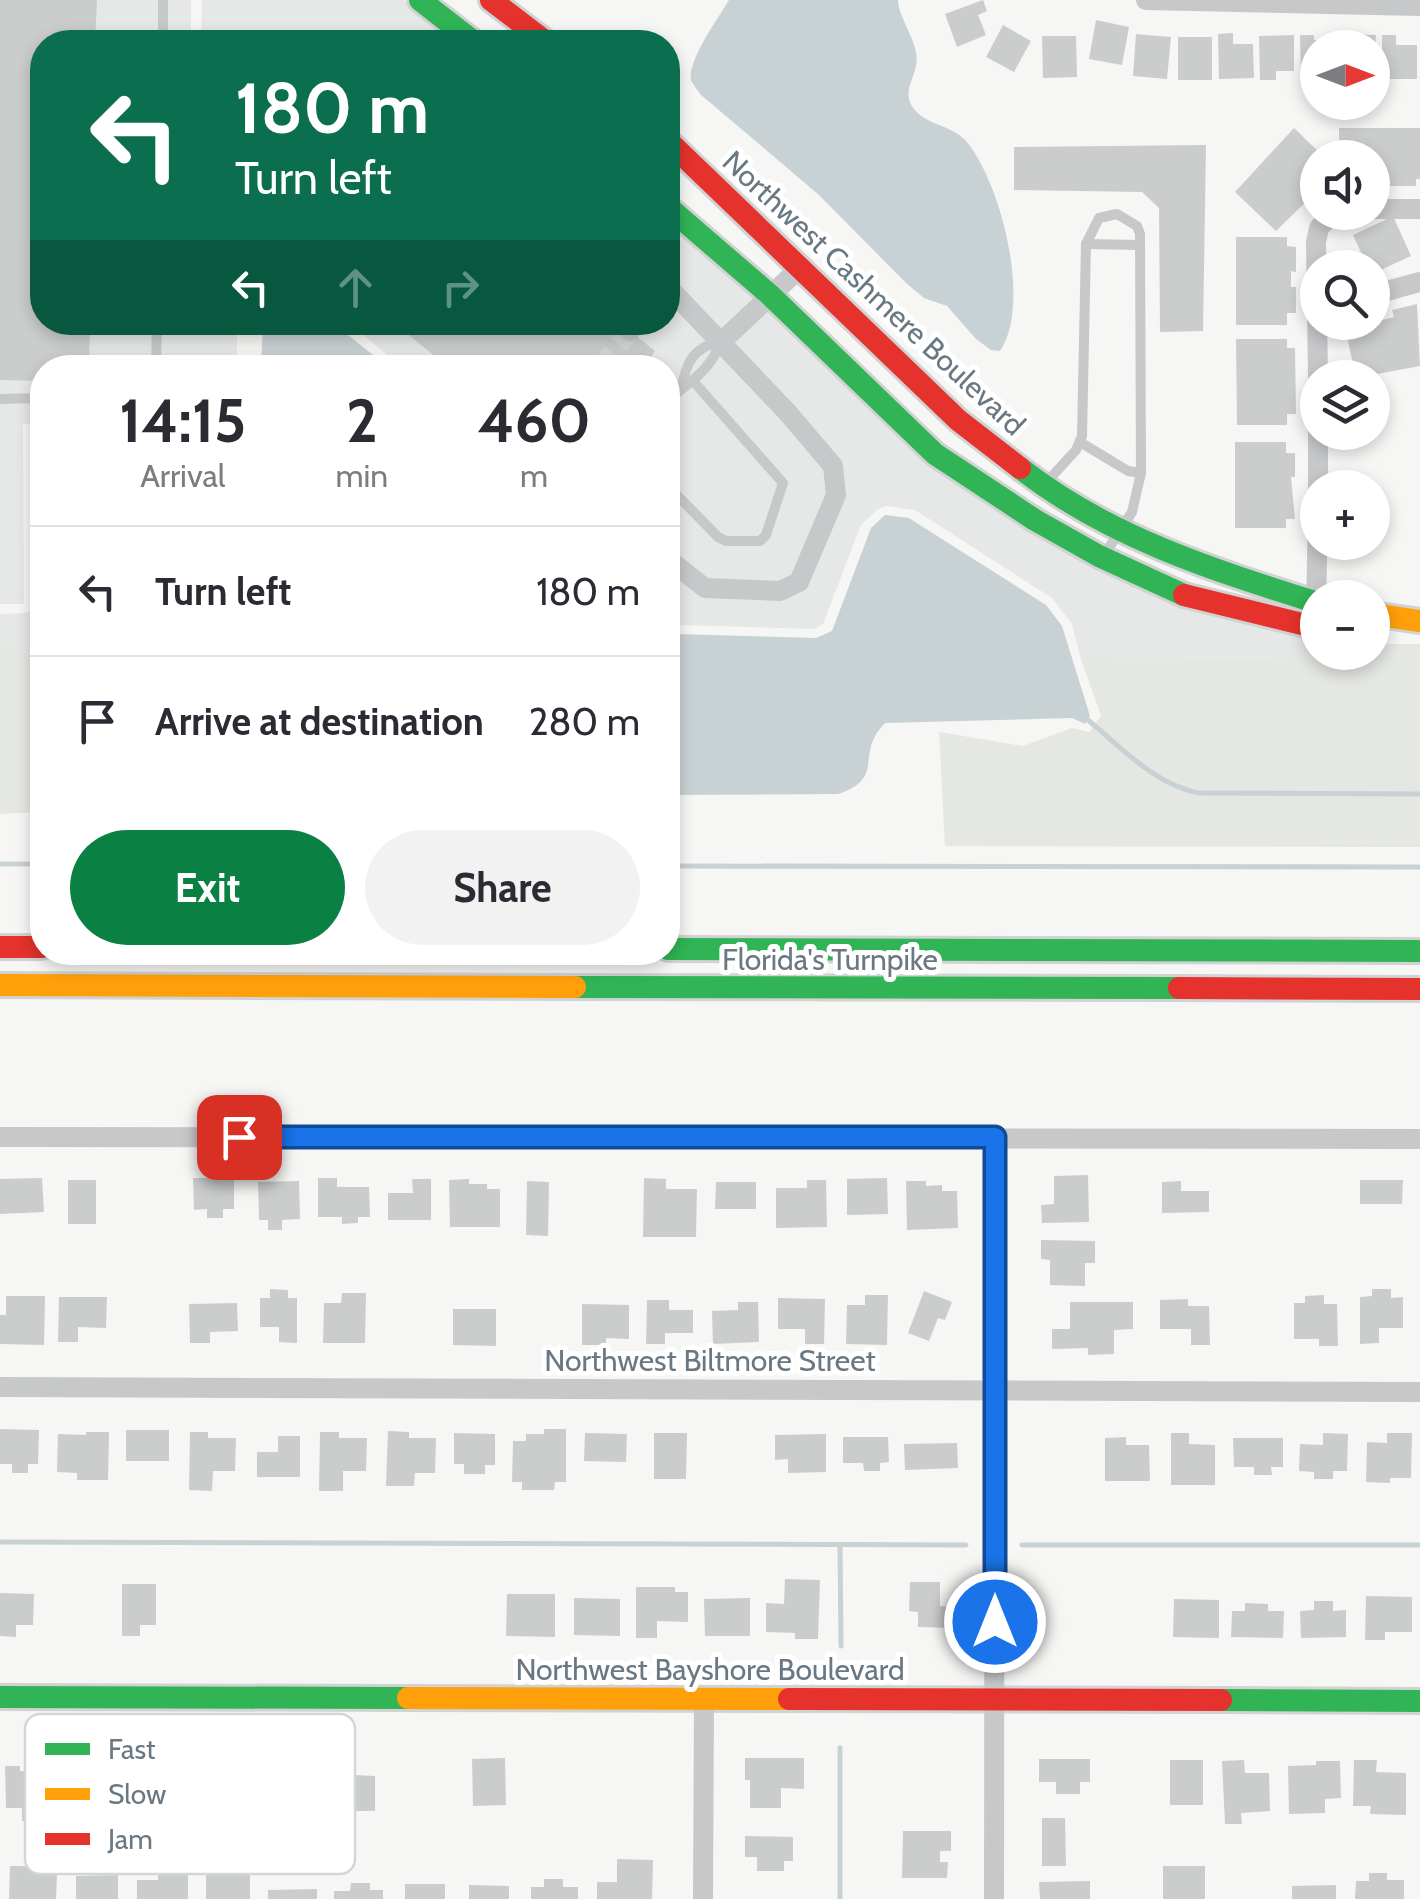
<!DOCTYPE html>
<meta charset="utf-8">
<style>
body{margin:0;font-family:Cabin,sans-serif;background:#f2f2f3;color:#2b2b33;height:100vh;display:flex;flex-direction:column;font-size:38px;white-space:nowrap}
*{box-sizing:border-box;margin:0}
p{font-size:32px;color:#7c7c81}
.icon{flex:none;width:55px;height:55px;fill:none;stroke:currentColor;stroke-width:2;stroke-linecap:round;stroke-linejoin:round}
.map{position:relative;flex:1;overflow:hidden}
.sheet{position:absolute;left:30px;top:355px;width:650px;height:610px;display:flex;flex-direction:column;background:#fff;border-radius:40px;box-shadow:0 5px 15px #0003}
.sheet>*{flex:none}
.banner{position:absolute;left:30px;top:30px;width:650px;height:305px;border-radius:40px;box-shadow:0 5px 15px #0003;background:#0b6e4f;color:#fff;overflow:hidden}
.needle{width:65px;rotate:90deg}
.buttons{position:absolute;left:1300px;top:30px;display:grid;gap:20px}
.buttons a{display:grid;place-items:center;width:90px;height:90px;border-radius:50%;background:#fff;box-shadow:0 5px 15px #0003;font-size:50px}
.pin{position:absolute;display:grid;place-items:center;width:85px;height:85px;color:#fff;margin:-42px;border-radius:20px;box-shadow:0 5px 15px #0006}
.me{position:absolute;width:110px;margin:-55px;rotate:0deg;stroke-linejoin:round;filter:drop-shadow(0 0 8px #0008)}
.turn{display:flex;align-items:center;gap:35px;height:210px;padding:0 40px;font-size:45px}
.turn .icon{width:130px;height:130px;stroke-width:2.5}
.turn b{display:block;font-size:70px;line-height:85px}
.lanes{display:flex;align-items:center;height:95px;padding:0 40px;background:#0003;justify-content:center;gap:50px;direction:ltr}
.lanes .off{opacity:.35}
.eta{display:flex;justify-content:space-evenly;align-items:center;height:170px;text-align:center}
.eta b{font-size:60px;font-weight:700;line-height:70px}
.action{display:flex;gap:20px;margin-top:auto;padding:20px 40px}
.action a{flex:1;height:115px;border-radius:60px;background:#0b8043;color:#fff;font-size:40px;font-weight:700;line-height:115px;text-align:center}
.action a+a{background:#f2f2f3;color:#2b2b33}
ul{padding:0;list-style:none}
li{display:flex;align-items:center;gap:30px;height:130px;padding:0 40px;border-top:2px solid #e1e1e2}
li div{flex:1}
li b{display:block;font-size:38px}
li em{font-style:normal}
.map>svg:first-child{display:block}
</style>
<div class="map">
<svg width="1420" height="1899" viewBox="0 0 1420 1899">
<rect width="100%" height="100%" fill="#f6f6f5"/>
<g fill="#e6e8e8">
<path d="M0 0H191V42H42V322L237 323V367L42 368V424H23L24 604H0Z"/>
<path d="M202 0H404L458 42H201Z"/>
<path d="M668 220 756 295 706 342 770 309 1029 527 1317 638 1318 652 1327 653 1323 657 1080 656 1072 624 1052 598 915 510 886 506 878 509 861 525 823 624 814 629 678 625 668 618V368L402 367 349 323 668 322Z"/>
<path d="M34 433H42V649L30 650 0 639V614L24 613 33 610 35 604Z"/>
</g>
<g fill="#e5e7e3">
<path d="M0 639 30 650 42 649V812L0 814Z"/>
<path d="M1373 644H1420V847L945 846 939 732 1023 746 1072 728 1089 732 1101 716 1080 656 1323 657 1327 653 1372 652Z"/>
</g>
<g fill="#c8d1d3">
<path d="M729 0H898C899 21 921 44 916 66 913 81 902 94 914 109 926 125 952 125 966 141 1001 182 1032 304 1000 351L991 350 976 339 947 306 924 298 906 283 819 195 700 94C699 92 692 83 691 80 687 61 719 17 729 0Z"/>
<path d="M263 323H333L388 367H261Z"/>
<path d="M885 515 909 518 1046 605 1062 626 1090 716 1085 724 1072 718 885 723C854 754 887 778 838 794L668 795V629L675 634 816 638 832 631 871 528Z"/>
</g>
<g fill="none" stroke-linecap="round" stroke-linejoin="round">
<g stroke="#c8d1d3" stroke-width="5">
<path d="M1088 720C1121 747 1155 785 1199 793L1420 794"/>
<path d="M0 864H42"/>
<path d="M668 866 1420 867"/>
<path d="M0 1542 966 1545"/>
<path d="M840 1544 841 1646"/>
<path d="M1022 1545H1420"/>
<path d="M840 1899V1748"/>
</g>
</g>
<g fill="#cbcdcd">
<path d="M0 0H97L95 42H42V322H90L89 368H42V381L0 380Z"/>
<path d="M983 0 987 11 978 15 986 35 957 47 945 14Z"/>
<path d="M1096 20 1129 27 1122 65 1089 59Z"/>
<path d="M1003 25 1031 41 1014 72 986 57Z"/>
<path d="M1233 33V44H1253L1254 78 1219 79 1218 34Z"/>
<path d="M1136 34 1171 37 1167 79 1133 76Z"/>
<path d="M1342 34 1376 35 1375 48H1342Z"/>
<path d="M1294 35V71H1276V80H1260L1259 36Z"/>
<path d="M1300 35H1314V40H1334V48H1318V79H1301Z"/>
<path d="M1382 35H1396V45H1417V79H1382Z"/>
<path d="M1042 36H1076L1077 77 1043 78Z"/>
<rect x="1178" y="37" width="34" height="43"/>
<path d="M1294 128 1325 158H1318V190L1276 231 1235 192Z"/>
<path d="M1339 128H1420V179H1416V186H1372V158H1339Z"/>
<path d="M1206 145 1203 331 1160 332 1159 208 1142 192 1014 190V147Z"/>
<path d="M1393 216 1411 256 1372 274V268H1368L1353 235Z"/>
<path d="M1236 237H1287V246L1296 247V272L1291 271V287H1296V313H1287V325H1236Z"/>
<path d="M1417 304 1420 366 1356 378 1346 332 1356 329 1355 322H1372V316L1377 315 1378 321 1394 317 1392 310Z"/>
<path d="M393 322H579L587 329 593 322H619L655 351 643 368H449Z"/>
<path d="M1236 339H1287V348H1295L1296 414H1287V425H1237Z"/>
<path d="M1235 442H1286V453H1295V477H1291L1295 519H1286V528H1235Z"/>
<path d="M1088 1175 1089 1222 1042 1223 1041 1205 1054 1204V1176Z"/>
<path d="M42 1178 44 1212 0 1214V1179Z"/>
<path d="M193 1178H234V1209H223V1218H207V1209L194 1210Z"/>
<path d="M318 1178H337V1187H369L370 1217H358V1223L342 1224V1217H318Z"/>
<path d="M644 1178 666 1179V1189H697L696 1237H643Z"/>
<path d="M887 1178 888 1214 847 1215V1179Z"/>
<path d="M412 1179H431V1220H388V1193H413Z"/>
<path d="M469 1179V1184H487V1189H500V1227H450L449 1180Z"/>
<rect x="68" y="1180" width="28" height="44"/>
<path d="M807 1180H826L827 1227 776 1228V1188H807Z"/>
<path d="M1360 1180H1403L1402 1204H1360Z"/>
<path d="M299 1181 300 1219 282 1220V1230H268V1220H259L258 1182Z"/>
<path d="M527 1181 549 1182 548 1236 526 1235Z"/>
<path d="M906 1181H926V1186L942 1185V1191H957L958 1228 907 1230Z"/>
<path d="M1181 1181V1191H1209V1212L1162 1213V1182Z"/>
<path d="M716 1182H756V1209H715Z"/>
<path d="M1041 1240 1095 1241V1263H1085V1286L1050 1285V1260L1041 1259Z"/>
<path d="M270 1289 288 1290V1298H297V1343L279 1342V1327H260V1298H270Z"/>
<path d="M1372 1289H1391V1298L1403 1297V1328H1379V1343L1360 1344V1297L1372 1296Z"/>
<path d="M924 1291 952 1302 945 1320 938 1318 929 1341 908 1333Z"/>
<path d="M342 1293H366L365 1343H323L324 1303H341Z"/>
<path d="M865 1295H888L887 1345 846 1344 847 1305H865Z"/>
<path d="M1324 1295V1304H1337L1338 1346H1319V1339H1294V1303H1305V1296Z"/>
<path d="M6 1296H45L44 1345 0 1344V1315H6Z"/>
<path d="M59 1297H107L106 1328 78 1327V1342H58Z"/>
<path d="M778 1298 825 1299 824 1344H805V1329H778Z"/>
<path d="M1188 1299V1306H1209L1210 1345H1191V1329H1160V1300Z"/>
<path d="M647 1300H669V1310H693V1333H665V1344H646Z"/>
<path d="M738 1302H758L759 1342 713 1344 712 1311 738 1310Z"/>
<path d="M1070 1302H1133V1329L1114 1330V1354L1088 1355V1348L1052 1349V1329H1070Z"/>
<path d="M237 1303 238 1331 210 1332V1343H190L189 1304Z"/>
<path d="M582 1304 629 1305V1339L606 1338V1345H582Z"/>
<path d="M453 1309H496V1346L453 1345Z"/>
<path d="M0 1429 39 1430 38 1464H28V1473H12V1464H0Z"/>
<path d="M544 1429H566V1482H555L554 1490H522V1482H512L513 1441H526V1434H544Z"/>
<rect x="126" y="1430" width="43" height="31"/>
<path d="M388 1431 409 1432V1438H436L435 1473H415L414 1486H386Z"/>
<path d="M86 1432H109L108 1480H77V1473L57 1472 58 1434 86 1435Z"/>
<path d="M190 1432H208V1438H236L235 1471H213L212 1491 189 1490Z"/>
<path d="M320 1432H339V1438H367L366 1471H343V1491H319Z"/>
<path d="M454 1433 495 1434V1465H485V1474H464V1464H454Z"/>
<path d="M585 1433 627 1434 626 1462 584 1461Z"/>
<path d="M654 1433H687L686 1479H654Z"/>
<path d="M1171 1433H1189V1444L1215 1445V1485H1171Z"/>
<path d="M1323 1433 1348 1434 1347 1471H1333V1479H1314V1472L1299 1471 1300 1444 1323 1445Z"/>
<path d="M1387 1433H1412L1411 1478H1390V1483L1366 1482 1367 1442 1387 1443Z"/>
<path d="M826 1434V1472L788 1473V1459L775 1460V1435Z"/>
<path d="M278 1436H300V1477H257V1452H278Z"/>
<path d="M843 1437H888L889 1462 880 1463V1471H864L863 1463H843Z"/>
<path d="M1126 1437V1445H1149L1150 1481H1105V1438Z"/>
<path d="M1233 1438H1283V1467H1271L1272 1475H1254V1467H1234Z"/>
<path d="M957 1443 958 1468 905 1470 904 1444Z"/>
<path d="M785 1579 820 1580 818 1639H795V1633L766 1632V1603L784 1604Z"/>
<path d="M910 1582H940V1606L952 1607 951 1628 918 1627V1612L909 1611Z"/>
<path d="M122 1584H156V1625H140V1636H122Z"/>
<path d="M636 1587H675V1592H688V1622L657 1621V1638H636Z"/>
<path d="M0 1593 34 1594 33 1625H16V1637L0 1636Z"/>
<path d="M507 1594H555V1637L506 1636Z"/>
<path d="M1366 1596 1412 1597V1632H1385V1640H1365Z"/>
<path d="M574 1598 620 1599V1636L574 1635Z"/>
<path d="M750 1598V1636H705L704 1599Z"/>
<path d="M1174 1599 1219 1600V1638L1173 1637Z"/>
<path d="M1314 1601H1333V1611L1346 1610V1637L1301 1638 1300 1611 1314 1610Z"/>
<path d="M1245 1603 1268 1604V1611H1284L1283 1638 1231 1637 1232 1611H1245Z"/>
<path d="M35 1757H58L59 1821H22V1808H6L5 1766H20V1771H36Z"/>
<path d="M505 1758 506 1805 473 1806 472 1759Z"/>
<path d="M745 1758H804V1789L781 1788V1808H750V1780H745Z"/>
<path d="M1039 1759H1090V1782H1080V1794H1056V1782H1039Z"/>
<rect x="1170" y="1760" width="33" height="45"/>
<path d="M1244 1760 1245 1773H1269L1270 1811 1241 1813 1242 1824H1225L1222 1761Z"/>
<path d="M1354 1760H1377L1376 1772 1406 1773V1815L1370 1814 1371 1806H1353Z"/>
<path d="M1316 1761H1340L1341 1798 1325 1799V1813L1289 1814 1288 1766 1316 1765Z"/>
<path d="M335 1766H355V1775L375 1776V1811H335Z"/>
<path d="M1042 1818H1065L1066 1866H1042Z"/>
<path d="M903 1831H951V1851H940V1862H948L947 1878H902Z"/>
<path d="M745 1836 793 1837V1861H784V1871H757V1857H745Z"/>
<path d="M617 1859 653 1860 652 1899H597V1882H617Z"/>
<path d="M216 1860H240V1869H250V1899H206V1869H217Z"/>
<path d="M10 1866H37V1874H57L56 1899H9Z"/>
<rect x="1163" y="1866" width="42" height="33"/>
<path d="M188 1868V1899H137V1880H158V1869Z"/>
<path d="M1369 1873H1387V1880H1404V1899H1355L1356 1881H1369Z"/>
<path d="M118 1875V1899H76V1876Z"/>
<path d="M544 1879H563V1887H578V1899H531V1887H544Z"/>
<path d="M1090 1881V1899H1040L1039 1882Z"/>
<path d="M351 1883H370V1890H383V1899H334V1891H350Z"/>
<rect x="405" y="1884" width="40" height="15"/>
<path d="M469 1885 509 1886V1899H469Z"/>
<path d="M1336 1885V1899H1292V1886Z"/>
<path d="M317 1889V1899H268V1890Z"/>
</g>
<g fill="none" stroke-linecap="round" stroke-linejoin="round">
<path stroke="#d3d6d8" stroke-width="20" stroke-dasharray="20 10" stroke-linecap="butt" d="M600 368 630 331"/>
<g stroke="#d1d2d2" stroke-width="28">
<g id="fast">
<path d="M420 0 474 42"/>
<path d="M668 207 770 295 935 454 1035 520 1099 556 1184 595"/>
<path d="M1020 468C1108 537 1213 570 1318 603"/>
<path d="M668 949 1420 951"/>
<path d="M575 987 1179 988"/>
<path d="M0 1697 408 1698"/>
<path d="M1221 1700 1420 1701"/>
</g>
</g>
<g stroke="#d1d2d2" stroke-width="28">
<g id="slow">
<path d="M1372 614 1420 621"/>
<path d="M0 985 575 987"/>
<path d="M408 1698 789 1699"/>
</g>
</g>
<g stroke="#d1d2d2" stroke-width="28">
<g id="jam">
<path d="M491 0 546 42"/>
<path d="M668 141 958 420 1020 468"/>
<path d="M1184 595 1318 628"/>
<path d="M0 947H42"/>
<path d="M1179 988 1420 989"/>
<path d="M789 1699 1221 1700"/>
</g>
</g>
<g stroke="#c7c8c9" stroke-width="10">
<path d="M163 42V0"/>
<path d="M1086 244 1140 245"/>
<path d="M156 368 157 322"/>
<path d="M682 387C686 362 694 347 720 342"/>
<path d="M0 399 42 398"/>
<path d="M668 401C689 381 710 372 720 343"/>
<path d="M1080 442 1128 471 1141 473"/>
<path d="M1045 484 1076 450 1082 436 1086 244 1099 218 1117 214 1137 226 1140 234 1141 473 1132 512 1105 554"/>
<path d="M668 486 718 537 726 541H760L766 535 783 483 694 382"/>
</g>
<g stroke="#c7c8c9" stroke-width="20">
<path d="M1146 0 1420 6"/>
<path d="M1372 209H1420"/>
<path d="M668 287 788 413 833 466 836 495 799 582 780 591 705 588 668 559"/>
<path d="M1372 295 1420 282"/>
<path d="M630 331 636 322"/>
<path d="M721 342 801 267"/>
<path d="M1318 378 1316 242 1319 228 1334 212"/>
<path d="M1318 488V432"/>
<path d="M1316 616 1318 503"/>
<path d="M0 1137 1420 1139"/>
<path d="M0 1387 1420 1392"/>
<path d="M703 1899 704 1700"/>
<path d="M994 1899 995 1137"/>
</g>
<use href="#fast" stroke="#30b455" stroke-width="22"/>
<use href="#slow" stroke="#ff9f0a" stroke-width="22"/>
<use href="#jam" stroke="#e5322d" stroke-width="22"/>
</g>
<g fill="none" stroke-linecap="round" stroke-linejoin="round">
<g stroke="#114b97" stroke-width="25">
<path id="route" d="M239 1137H995V1622"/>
</g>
<use href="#route" stroke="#1a73e8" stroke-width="18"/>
</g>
<g text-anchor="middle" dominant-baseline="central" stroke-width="10" stroke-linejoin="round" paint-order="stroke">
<g font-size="30" fill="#697882" stroke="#fff">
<text transform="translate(874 293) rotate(43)">Northwest Cashmere Boulevard</text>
<text x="830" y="959">Florida's Turnpike</text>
<text x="710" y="1360">Northwest Biltmore Street</text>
<text x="710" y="1669">Northwest Bayshore Boulevard</text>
</g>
</g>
<rect x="25" y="1714" width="330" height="160" rx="15" fill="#fff" stroke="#d2d6da" stroke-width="2.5"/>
<rect x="45" y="1743" width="45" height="12" fill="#30b455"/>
<rect x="45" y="1788" width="45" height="12" fill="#ff9f0a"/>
<rect x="45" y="1833" width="45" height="12" fill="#e5322d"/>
<g font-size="28" fill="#697882">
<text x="108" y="1759">Fast</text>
<text x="108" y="1804">Slow</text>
<text x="108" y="1849">Jam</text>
</g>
</svg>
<div class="buttons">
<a><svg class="needle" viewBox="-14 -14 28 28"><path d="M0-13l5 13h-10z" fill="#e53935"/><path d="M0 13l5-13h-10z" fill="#7c7c81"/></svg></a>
<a><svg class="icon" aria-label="sound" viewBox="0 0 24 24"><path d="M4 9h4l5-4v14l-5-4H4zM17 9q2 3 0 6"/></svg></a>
<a><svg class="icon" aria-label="search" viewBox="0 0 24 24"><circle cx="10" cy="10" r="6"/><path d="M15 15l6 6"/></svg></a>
<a><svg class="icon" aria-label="layers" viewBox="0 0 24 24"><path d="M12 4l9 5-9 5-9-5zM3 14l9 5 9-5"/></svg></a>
<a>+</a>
<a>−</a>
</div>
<div class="pin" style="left:239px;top:1137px;background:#d93025"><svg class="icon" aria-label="arrive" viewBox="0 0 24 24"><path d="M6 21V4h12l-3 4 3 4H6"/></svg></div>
<svg class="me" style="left:995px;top:1622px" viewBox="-20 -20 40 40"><circle r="17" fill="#1a73e8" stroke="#fff" stroke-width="3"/><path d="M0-11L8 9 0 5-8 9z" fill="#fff"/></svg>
<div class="banner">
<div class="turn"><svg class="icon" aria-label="left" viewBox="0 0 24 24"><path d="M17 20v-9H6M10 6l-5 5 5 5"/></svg><div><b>180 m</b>Turn left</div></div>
<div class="lanes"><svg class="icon" aria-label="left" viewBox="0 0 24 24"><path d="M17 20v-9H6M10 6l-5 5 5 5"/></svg><svg class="icon off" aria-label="ahead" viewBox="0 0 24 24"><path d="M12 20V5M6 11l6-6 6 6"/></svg><svg class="icon off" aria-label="right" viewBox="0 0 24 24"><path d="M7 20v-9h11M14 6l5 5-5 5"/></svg></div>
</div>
<section class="sheet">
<div class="eta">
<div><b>14:15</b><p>Arrival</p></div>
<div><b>2</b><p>min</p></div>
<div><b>460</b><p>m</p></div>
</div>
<ul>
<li><svg class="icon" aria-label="left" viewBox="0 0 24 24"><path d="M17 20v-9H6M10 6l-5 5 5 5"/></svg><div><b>Turn left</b></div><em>180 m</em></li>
<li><svg class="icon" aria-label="arrive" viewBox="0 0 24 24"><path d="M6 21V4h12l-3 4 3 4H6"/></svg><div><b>Arrive at destination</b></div><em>280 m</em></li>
</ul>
<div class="action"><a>Exit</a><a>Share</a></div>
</section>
</div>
